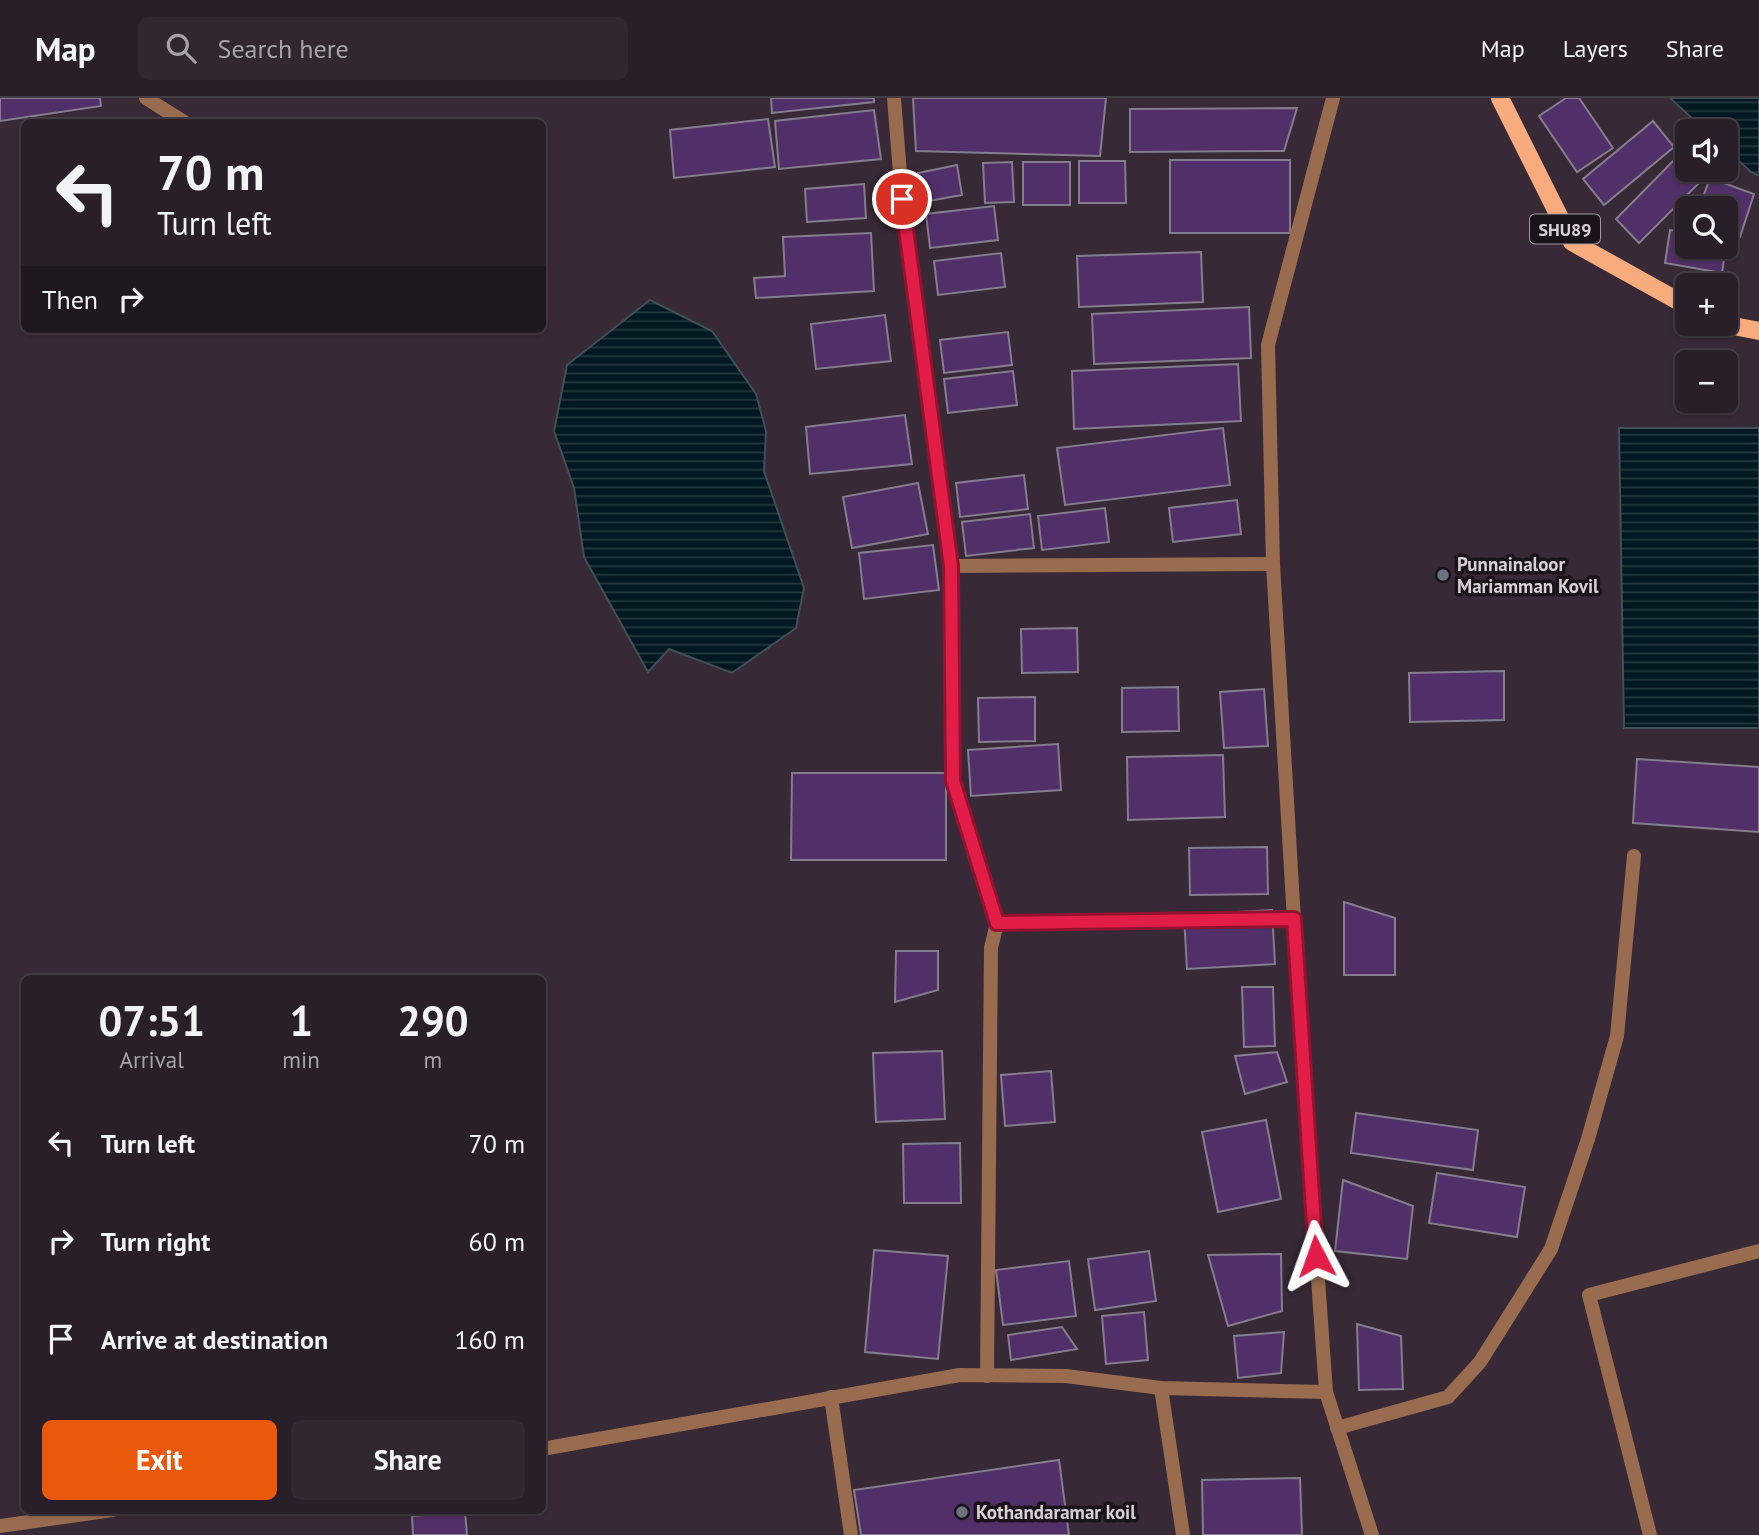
<!DOCTYPE html>
<meta charset="utf-8">
<style>
body{margin:0;font-family:"PT Sans",sans-serif;background:#312730;color:#f1f3f6;height:100vh;display:flex;flex-direction:column;font-size:26px;white-space:nowrap}
*{box-sizing:border-box;margin:0}
p{font-size:23px;color:#a5a2a8}
.icon{flex:none;width:38px;height:38px;fill:none;stroke:currentColor;stroke-width:2;stroke-linecap:round;stroke-linejoin:round}
.map{position:relative;flex:1;overflow:hidden}
.side{position:absolute;left:21px;top:877px;width:525px;height:539px;display:flex;flex-direction:column;background:#291f28;border-radius:10px;box-shadow:0 2px 5px #0004,0 0 0 2px #453d45}
.side>*{flex:none}
.guide{position:absolute;left:21px;top:21px;width:525px;height:214px;border-radius:10px;box-shadow:0 2px 5px #0004,0 0 0 2px #453d45;background:#291f28;color:#f1f3f6;overflow:hidden}
.buttons{position:absolute;left:1675px;top:21px;display:grid;gap:14px}
.buttons a{display:grid;place-items:center;width:63px;height:63px;border-radius:10px;background:#291f28;box-shadow:0 2px 5px #0004,0 0 0 2px #453d45;font-size:35px}
.pin{position:absolute;display:grid;place-items:center;width:60px;height:60px;color:#fff;margin:-30px;border:4px solid #fff;border-radius:50%;box-shadow:0 2px 7px #0007}
.me{position:absolute;width:77px;margin:-38px;rotate:356deg;stroke-linejoin:round;filter:drop-shadow(0 0 5px #0008)}
.turn{display:flex;align-items:center;gap:24px;height:147px;padding:0 21px;font-size:32px}
.turn .icon{width:91px;height:91px;stroke-width:2.5}
.turn b{display:block;font-size:49px;line-height:60px}
.then{display:flex;align-items:center;height:66px;padding:0 21px;background:#0003;gap:14px;font-size:26px}
.eta{display:flex;justify-content:space-evenly;align-items:center;height:119px;text-align:center}
.eta b{font-size:42px;font-weight:700;line-height:49px}
.button{display:flex;gap:14px;margin-top:auto;padding:14px 21px}
.button a{flex:1;height:80px;border-radius:10px;background:#ea580c;color:#fff;font-size:28px;font-weight:700;line-height:80px;text-align:center}
.button a+a{background:#312730;color:#f1f3f6}
ul{padding:0;list-style:none}
li{display:flex;align-items:center;gap:21px;height:98px;padding:0 21px}
li div{flex:1}
li b{display:block;font-size:26px}
li em{font-style:normal}
header{display:flex;align-items:center;gap:42px;box-sizing:border-box;height:98px;padding:0 35px;background:#291f28;border-bottom:2px solid #453d45}
header strong{font-size:33px}
nav{display:flex;gap:38px;margin-inline-start:auto;font-size:24px}
.search{width:490px;height:63px;background:#312730;display:flex;align-items:center;gap:18px;box-sizing:border-box;padding:0 24px;border-radius:10px;color:#a5a2a8;font-size:26px}
.map>svg:first-child{display:block}
</style>
<header>
<strong>Map</strong>
<div class="search"><svg class="icon" aria-label="search" viewBox="0 0 24 24"><circle cx="10" cy="10" r="6"/><path d="M15 15l6 6"/></svg>Search here</div>
<nav><a>Map</a><a>Layers</a><a>Share</a></nav>
</header>
<div class="map">
<svg width="1759" height="1437" viewBox="0 0 1759 1437">
<defs>
<pattern id="water-rules" width="6" height="5" patternUnits="userSpaceOnUse" patternTransform="scale(1.75)"><rect width="6" height="5" fill="#001821"/><path d="M0 2.5h6" fill="none" stroke="#253940"/></pattern>
</defs>
<rect width="100%" height="100%" fill="#372935"/>
<g fill="url(#water-rules)" stroke="#414f58" stroke-width="2">
<path d="M1670 0H1759V78L1751 74 1726 51V33H1706Z"/>
<path d="M650 202 712 233 756 296 766 333 764 373 804 490 796 530 732 575 669 551 648 574 584 459 574 390 554 333 567 267Z"/>
<path d="M1619 330H1759V630H1624Z"/>
</g>
<g fill="#513069" stroke="#857c8e" stroke-width="2">
<path d="M0 0H100L101 8 0 23Z"/>
<path d="M771 0H874V4L772 15Z"/>
<path d="M913 0H1106L1100 58 916 53Z"/>
<path d="M1566 0H1579L1613 50 1577 74 1539 18Z"/>
<path d="M1297 10 1284 53 1130 54V11Z"/>
<path d="M874 12 881 61 779 71 775 23Z"/>
<path d="M768 21 775 69 674 80 670 32Z"/>
<path d="M1653 23 1674 49 1604 107 1583 81Z"/>
<path d="M1680 56 1687 63V72H1696L1704 80 1639 145 1616 121Z"/>
<rect x="1170" y="62" width="120" height="73"/>
<path d="M1079 63H1125L1126 105H1079Z"/>
<path d="M1012 64 1014 104 985 105 983 65Z"/>
<rect x="1023" y="64" width="47" height="43"/>
<path d="M957 67 962 97 923 104 918 75Z"/>
<path d="M1710 80 1754 96 1740 139 1726 134V110H1699Z"/>
<path d="M864 86 866 120 807 124 805 91Z"/>
<path d="M994 108 998 142 930 150 926 116Z"/>
<path d="M1670 132 1687 135V149H1726V141L1727 142 1722 175 1665 165Z"/>
<path d="M871 135 874 193 756 200 754 180 785 178 783 139Z"/>
<path d="M1201 154 1203 204 1079 209 1077 158Z"/>
<path d="M1001 155 1005 189 938 197 934 163Z"/>
<path d="M1249 209 1251 260 1094 266 1092 216Z"/>
<path d="M885 217 891 263 816 271 811 226Z"/>
<path d="M1008 234 1012 267 944 275 940 242Z"/>
<path d="M1238 266 1241 323 1074 331 1072 273Z"/>
<path d="M1013 273 1017 307 948 315 944 281Z"/>
<path d="M905 317 912 366 810 376 806 329Z"/>
<path d="M1223 330 1230 387 1065 407 1057 350Z"/>
<path d="M1024 377 1028 411 960 419 956 385Z"/>
<path d="M918 385 928 436 852 450 843 399Z"/>
<path d="M1237 402 1241 436 1173 444 1169 410Z"/>
<path d="M1105 410 1109 444 1042 452 1038 418Z"/>
<path d="M1030 416 1034 450 966 458 962 424Z"/>
<path d="M933 447 939 492 864 501 859 455Z"/>
<path d="M1077 530 1078 574 1022 575 1021 531Z"/>
<path d="M1504 573V622L1410 624 1409 575Z"/>
<path d="M1178 589 1179 633 1122 634V590Z"/>
<path d="M1264 591 1268 648 1224 650 1220 594Z"/>
<path d="M1035 599V643L979 644 978 600Z"/>
<path d="M1058 646 1061 692 971 698 968 652Z"/>
<path d="M1223 657 1225 719 1128 722 1127 659Z"/>
<path d="M1637 661 1759 669V734L1633 725Z"/>
<path d="M792 675H946V762H791Z"/>
<path d="M1267 749 1268 796 1190 797 1189 750Z"/>
<path d="M1344 804 1395 820V877H1344Z"/>
<path d="M1272 812 1275 866 1187 871 1184 817Z"/>
<path d="M896 853H938V892L895 904Z"/>
<path d="M1242 889H1273L1275 948 1244 949Z"/>
<path d="M942 953 945 1021 876 1024 873 955Z"/>
<path d="M1277 954 1287 984 1245 996 1235 958Z"/>
<path d="M1051 973 1055 1024 1005 1028 1001 977Z"/>
<path d="M1356 1015 1478 1032 1473 1072 1351 1055Z"/>
<path d="M1266 1022 1281 1101 1218 1114 1202 1034Z"/>
<path d="M960 1045 961 1105H904L903 1046Z"/>
<path d="M1437 1075 1525 1089 1517 1139 1429 1125Z"/>
<path d="M1343 1082 1413 1108 1407 1161 1335 1153Z"/>
<path d="M874 1152 948 1158 938 1261 865 1254Z"/>
<path d="M1149 1153 1156 1203 1095 1212 1088 1161Z"/>
<path d="M1281 1156 1282 1213 1228 1228 1208 1157Z"/>
<path d="M1069 1163 1076 1218 1003 1227 996 1172Z"/>
<path d="M1144 1214 1148 1262 1106 1266 1102 1218Z"/>
<path d="M1357 1226 1401 1238 1403 1291 1359 1292Z"/>
<path d="M1062 1229 1077 1251 1011 1262 1008 1237Z"/>
<path d="M1284 1234 1281 1275 1238 1280 1234 1238Z"/>
<path d="M1059 1362 1069 1437H861L854 1392Z"/>
<path d="M1300 1380 1302 1437H1203L1202 1382Z"/>
<path d="M465 1414 467 1437H413L412 1418Z"/>
</g>
<g fill="none" stroke-linecap="round" stroke-linejoin="round">
<g stroke="#996b4f" stroke-width="14">
<path d="M146 0 184 24"/>
<path d="M894 0 902 101 951 468 1273 466"/>
<path d="M951 468 953 683 997 825 991 850 987 1278"/>
<path d="M997 825 1294 821"/>
<path d="M1161 1290 1183 1437"/>
<path d="M831 1299 851 1437"/>
<path d="M1337 1330 1448 1299 1480 1264 1551 1151 1588 1041 1617 938 1634 758"/>
<path d="M542 1351 960 1277 1066 1278 1161 1290 1326 1294"/>
<path d="M0 1428 113 1412"/>
<path d="M1650 1437 1589 1197 1759 1153"/>
</g>
<path stroke="#996b4f" stroke-width="14" d="M1333 0 1268 247 1273 466 1301 941 1326 1294 1372 1437"/>
<g stroke="#f8ab7d" stroke-width="18">
<path d="M1500 0 1572 144 1687 208"/>
<path d="M1723 226 1759 233"/>
</g>
</g>
<g fill="none" stroke-linecap="round" stroke-linejoin="round">
<g stroke="#92132f" stroke-width="18">
<path id="route" d="M902 101 951 468 953 683 997 825 1294 821 1316 1158"/>
</g>
<use href="#route" stroke="#e11d48" stroke-width="12"/>
</g>
<g fill="#6b7280" stroke="#1a141a" stroke-width="2.5">
<circle cx="1443" cy="477" r="7"/>
<circle cx="962" cy="1414" r="7"/>
</g>
<g text-anchor="middle" dominant-baseline="central" stroke-width="7" stroke-linejoin="round" paint-order="stroke">
<rect fill="#1a141a" stroke="#a0989e" stroke-width="2" x="1530" y="116.5" width="70" height="29" rx="5"/>
<g font-size="18" font-weight="bold" fill="#d9d0d7">
<text x="1565" y="131">SHU89</text>
</g>
<g font-size="19" font-weight="bold" fill="#d9d0d7" stroke="#1a141a" text-anchor="start">
<text x="1457" y="466">Punnainaloor<tspan x="1457" dy="22">Mariamman Kovil</tspan></text>
<text x="976" y="1414">Kothandaramar koil</text>
</g>
</g>
</svg>
<div class="buttons">
<a><svg class="icon" aria-label="sound" viewBox="0 0 24 24"><path d="M4 9h4l5-4v14l-5-4H4zM17 9q2 3 0 6"/></svg></a>
<a><svg class="icon" aria-label="search" viewBox="0 0 24 24"><circle cx="10" cy="10" r="6"/><path d="M15 15l6 6"/></svg></a>
<a>+</a>
<a>−</a>
</div>
<div class="pin" style="left:902px;top:101px;background:#d93025"><svg class="icon" aria-label="arrive" viewBox="0 0 24 24"><path d="M6 21V4h12l-3 4 3 4H6"/></svg></div>
<svg class="me" style="left:1316px;top:1158px" viewBox="-20 -20 40 40"><path d="M0-17L14 15 0 8-14 15z" fill="#e11d48" stroke="#fff" stroke-width="4"/></svg>
<div class="guide">
<div class="turn"><svg class="icon" aria-label="left" viewBox="0 0 24 24"><path d="M17 20v-9H6M10 6l-5 5 5 5"/></svg><div><b>70 m</b>Turn left</div></div>
<div class="then">Then<svg class="icon" aria-label="right" viewBox="0 0 24 24"><path d="M7 20v-9h11M14 6l5 5-5 5"/></svg></div>
</div>
<section class="side">
<div class="eta">
<div><b>07:51</b><p>Arrival</p></div>
<div><b>1</b><p>min</p></div>
<div><b>290</b><p>m</p></div>
</div>
<ul>
<li><svg class="icon" aria-label="left" viewBox="0 0 24 24"><path d="M17 20v-9H6M10 6l-5 5 5 5"/></svg><div><b>Turn left</b></div><em>70 m</em></li>
<li><svg class="icon" aria-label="right" viewBox="0 0 24 24"><path d="M7 20v-9h11M14 6l5 5-5 5"/></svg><div><b>Turn right</b></div><em>60 m</em></li>
<li><svg class="icon" aria-label="arrive" viewBox="0 0 24 24"><path d="M6 21V4h12l-3 4 3 4H6"/></svg><div><b>Arrive at destination</b></div><em>160 m</em></li>
</ul>
<div class="button"><a>Exit</a><a>Share</a></div>
</section>
</div>
